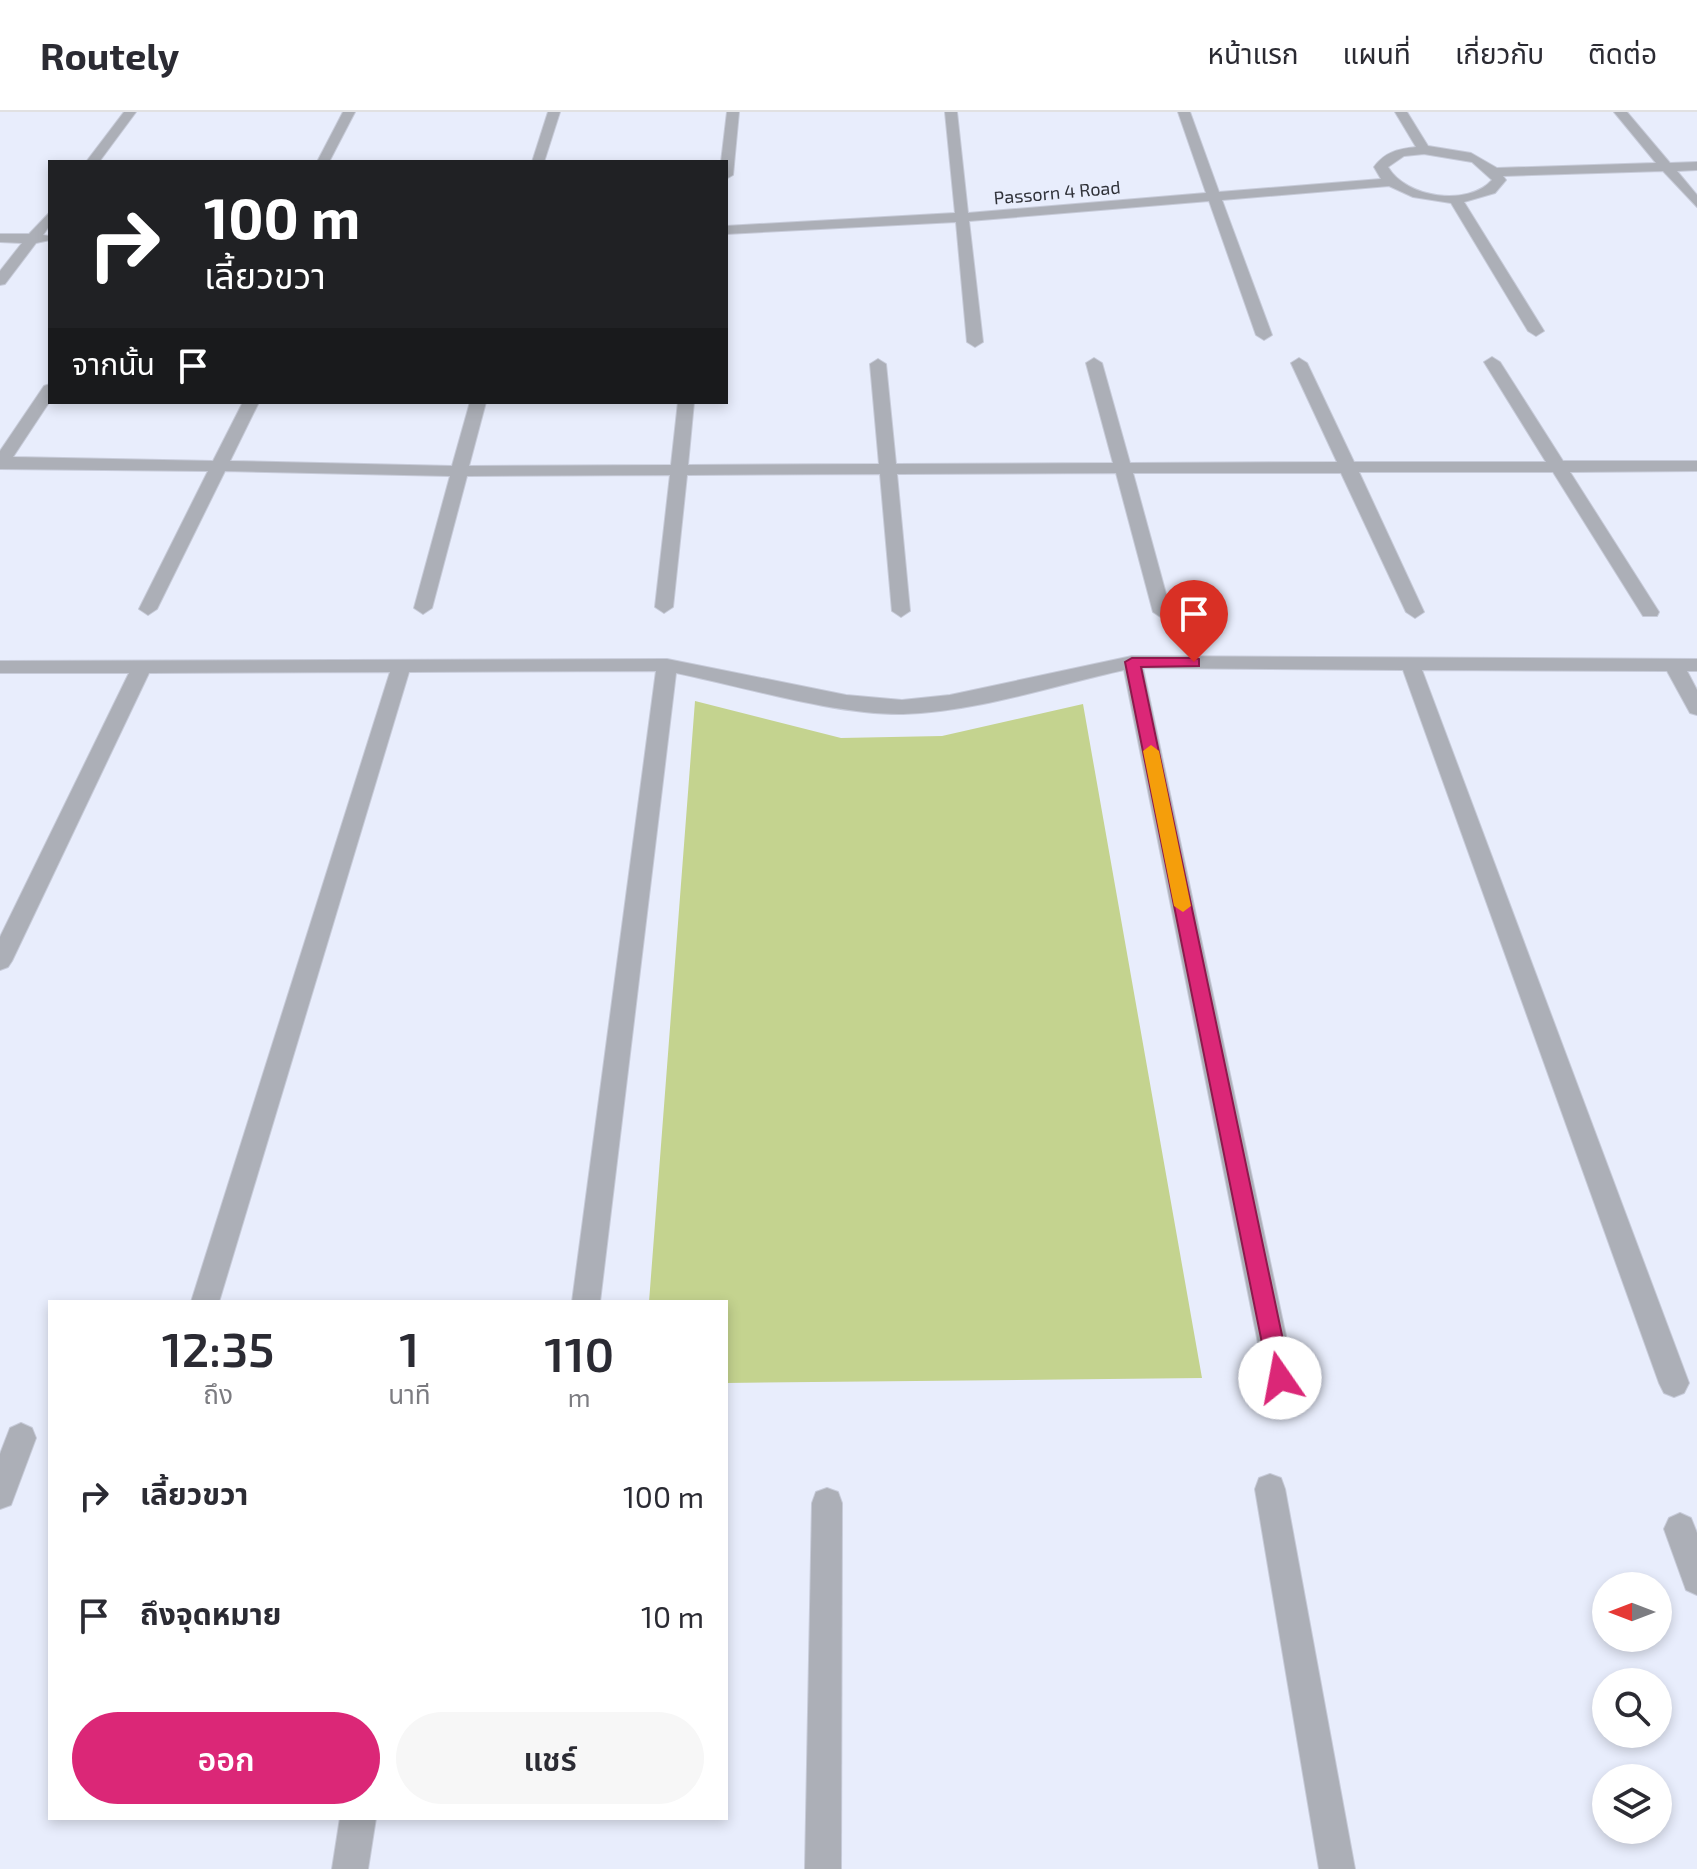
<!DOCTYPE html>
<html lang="th">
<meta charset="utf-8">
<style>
body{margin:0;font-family:"Exo 2","Noto Sans Thai",sans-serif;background:#f7f7f7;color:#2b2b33;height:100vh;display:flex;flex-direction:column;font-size:30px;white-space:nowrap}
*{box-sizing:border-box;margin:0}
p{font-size:26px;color:#7c7c81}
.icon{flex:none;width:44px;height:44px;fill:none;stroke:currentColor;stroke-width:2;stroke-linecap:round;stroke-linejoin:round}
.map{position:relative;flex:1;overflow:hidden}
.side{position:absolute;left:48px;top:1188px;width:680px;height:520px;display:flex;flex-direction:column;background:#fff;border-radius:0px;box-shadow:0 4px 12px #0003}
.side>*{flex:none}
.guide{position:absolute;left:48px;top:48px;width:680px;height:244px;border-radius:0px;box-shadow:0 4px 12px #0003;background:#202124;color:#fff;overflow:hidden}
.needle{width:52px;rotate:270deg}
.tools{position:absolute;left:1592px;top:1460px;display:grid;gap:16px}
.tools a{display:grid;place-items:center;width:80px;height:80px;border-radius:50%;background:#fff;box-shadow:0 4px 12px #0003;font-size:40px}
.pin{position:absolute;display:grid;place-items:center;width:68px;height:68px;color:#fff;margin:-82px -34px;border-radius:50% 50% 50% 0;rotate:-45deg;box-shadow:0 0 8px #0007}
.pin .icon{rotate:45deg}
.me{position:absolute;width:88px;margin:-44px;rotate:348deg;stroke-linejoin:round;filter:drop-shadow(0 0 6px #0008)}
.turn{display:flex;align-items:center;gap:28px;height:168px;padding:0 24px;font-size:36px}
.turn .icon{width:104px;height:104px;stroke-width:2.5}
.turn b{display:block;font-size:56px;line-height:68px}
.then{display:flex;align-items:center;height:76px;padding:0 24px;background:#0003;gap:16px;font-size:30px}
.eta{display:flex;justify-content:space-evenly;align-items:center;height:136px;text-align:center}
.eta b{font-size:48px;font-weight:600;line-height:56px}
.cta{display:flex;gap:16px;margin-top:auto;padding:16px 24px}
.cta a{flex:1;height:92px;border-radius:48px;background:#db2777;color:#fff;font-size:32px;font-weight:600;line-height:92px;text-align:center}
.cta a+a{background:#f7f7f7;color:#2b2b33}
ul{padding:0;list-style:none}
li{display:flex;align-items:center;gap:24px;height:120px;padding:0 24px}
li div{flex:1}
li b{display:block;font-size:30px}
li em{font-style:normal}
header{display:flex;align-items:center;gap:48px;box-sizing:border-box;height:112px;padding:0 40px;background:#fff;border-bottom:2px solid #e1e1e2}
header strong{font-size:38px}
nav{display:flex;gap:44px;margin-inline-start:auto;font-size:28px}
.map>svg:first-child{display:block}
</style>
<header>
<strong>Routely</strong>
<nav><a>หน้าแรก</a><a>แผนที่</a><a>เกี่ยวกับ</a><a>ติดต่อ</a></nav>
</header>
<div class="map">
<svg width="1697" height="1757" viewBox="0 0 1697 1757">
<rect width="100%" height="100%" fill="#e8edfc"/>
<path fill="#c4d38f" d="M695 589 841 626 942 624 1083 592 1202 1266 726 1271V1190H649Z"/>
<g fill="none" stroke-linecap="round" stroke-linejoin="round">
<g stroke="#c7cbd9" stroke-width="2">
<g id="street">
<path d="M124 0H136L99 50H86Z"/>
<path d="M343 0H355L329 50H317Z"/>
<path d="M548 0H560L544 50H532Z"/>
<path d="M727 0H739L733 63 726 67V50H721Z"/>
<path d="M945 0H957L968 101 1206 81 1178 0H1190L1219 80 1381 67 1374 55C1385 40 1398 37 1416 35L1395 0H1407L1428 34 1471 41 1497 56 1656 51 1614 0H1627L1670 51 1697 50V58L1677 59 1697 83V95L1663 59 1503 64 1506 68 1495 81 1464 90 1544 219 1536 224 1528 219 1451 91 1413 85 1389 74 1222 88 1272 223 1264 228 1256 223 1209 89 969 109 983 230 975 235 967 230 956 110 726 122V114L955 101ZM1424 42 1472 50 1492 68C1468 95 1406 86 1388 55L1404 44Z"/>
<path d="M50 100V113L43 123 49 124 50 128 36 131 5 172 0 173V159L22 131 0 130V122H29Z"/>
<path d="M1492 245 1500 250 1563 349H1697V359L1570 360 1659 500 1657 504H1643L1553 360H1359L1424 500 1415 506 1406 500 1341 361H1133L1171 500 1162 506 1153 500 1116 361 897 362 910 499 901 505 892 499 880 362 687 363 673 495 664 501 655 495 670 363 467 364 432 496 423 502 414 496 450 364 225 359 157 497 148 503 139 497 208 359 0 357V339L44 274 50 272V289L13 345 213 349 243 290H259L230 349 452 354 470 290H486L469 354 671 353 678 290H694L688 353 879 352 870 252 878 247 886 252 896 352 1113 351 1086 251 1094 246 1102 251 1130 351 1337 350 1291 251 1299 246 1307 251 1354 350H1546L1484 250Z"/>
<path d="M1132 544 1697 547V559H1687L1697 578V603L1690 601 1667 559 1422 558 1689 1271 1684 1281 1674 1285 1664 1281 1659 1271 1403 558 1143 556 1295 1266 1290 1276 1280 1280 1270 1276 1265 1266 1124 558C1052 574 977 600 903 602 834 603 745 575 676 561L600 1190H572L656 559 409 560 219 1190H191L390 560 149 561 12 849 8 855 0 858V825L129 561H0V549L667 547 846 583 902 588 950 583Z"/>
<path d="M21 1311 32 1316 36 1326 11 1393 0 1397V1342L10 1316Z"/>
<path d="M1270 1362 1281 1366 1285 1377 1355 1757H1319L1255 1377 1259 1366Z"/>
<path d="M827 1376 838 1380 842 1391 841 1757H805L812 1391 816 1380Z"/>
<path d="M1680 1401 1691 1406 1697 1421V1483L1686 1478 1664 1417 1669 1406Z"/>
<path d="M340 1706H376L368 1757H332Z"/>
</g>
</g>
<use href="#street" fill="#acafb7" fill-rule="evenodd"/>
</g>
<path fill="#db2777" stroke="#8e194d" stroke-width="2" d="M1194 546 1199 547V554L1141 555 1291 1266 1288 1274 1280 1277 1272 1274 1269 1266 1125 550 1132 546Z"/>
<path fill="#f59e0b" d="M1151 633 1159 639 1191 794 1183 800 1174 794 1143 639Z"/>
<g text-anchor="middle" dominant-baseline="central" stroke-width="7" stroke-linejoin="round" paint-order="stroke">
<g font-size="18" fill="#303239" stroke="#e8edfc">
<text transform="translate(1057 80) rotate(-5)">Passorn 4 Road</text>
</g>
</g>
</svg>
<div class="tools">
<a><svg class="needle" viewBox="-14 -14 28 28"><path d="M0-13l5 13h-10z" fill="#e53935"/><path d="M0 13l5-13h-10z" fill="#7c7c81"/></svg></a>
<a><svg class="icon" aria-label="search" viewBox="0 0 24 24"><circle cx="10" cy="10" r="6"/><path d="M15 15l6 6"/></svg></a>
<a><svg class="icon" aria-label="layers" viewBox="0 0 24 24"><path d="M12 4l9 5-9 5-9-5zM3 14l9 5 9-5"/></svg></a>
</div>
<div class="pin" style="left:1194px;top:550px;background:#d93025"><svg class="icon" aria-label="arrive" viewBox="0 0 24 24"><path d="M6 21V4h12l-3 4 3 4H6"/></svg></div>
<svg class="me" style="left:1280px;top:1266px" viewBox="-20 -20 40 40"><circle r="19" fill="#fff"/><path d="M0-13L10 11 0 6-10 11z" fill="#db2777"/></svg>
<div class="guide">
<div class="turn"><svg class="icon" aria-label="right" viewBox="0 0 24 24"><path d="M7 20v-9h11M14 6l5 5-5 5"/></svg><div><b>100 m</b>เลี้ยวขวา</div></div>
<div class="then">จากนั้น<svg class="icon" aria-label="arrive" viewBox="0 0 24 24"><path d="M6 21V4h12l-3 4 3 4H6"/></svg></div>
</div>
<section class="side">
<div class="eta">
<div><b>12:35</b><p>ถึง</p></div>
<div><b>1</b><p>นาที</p></div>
<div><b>110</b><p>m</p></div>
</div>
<ul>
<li><svg class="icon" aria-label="right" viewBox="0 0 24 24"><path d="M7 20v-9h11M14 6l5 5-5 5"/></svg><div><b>เลี้ยวขวา</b></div><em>100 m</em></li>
<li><svg class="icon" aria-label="arrive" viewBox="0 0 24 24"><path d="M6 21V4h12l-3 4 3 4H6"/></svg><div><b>ถึงจุดหมาย</b></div><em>10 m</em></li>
</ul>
<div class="cta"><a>ออก</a><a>แชร์</a></div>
</section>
</div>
